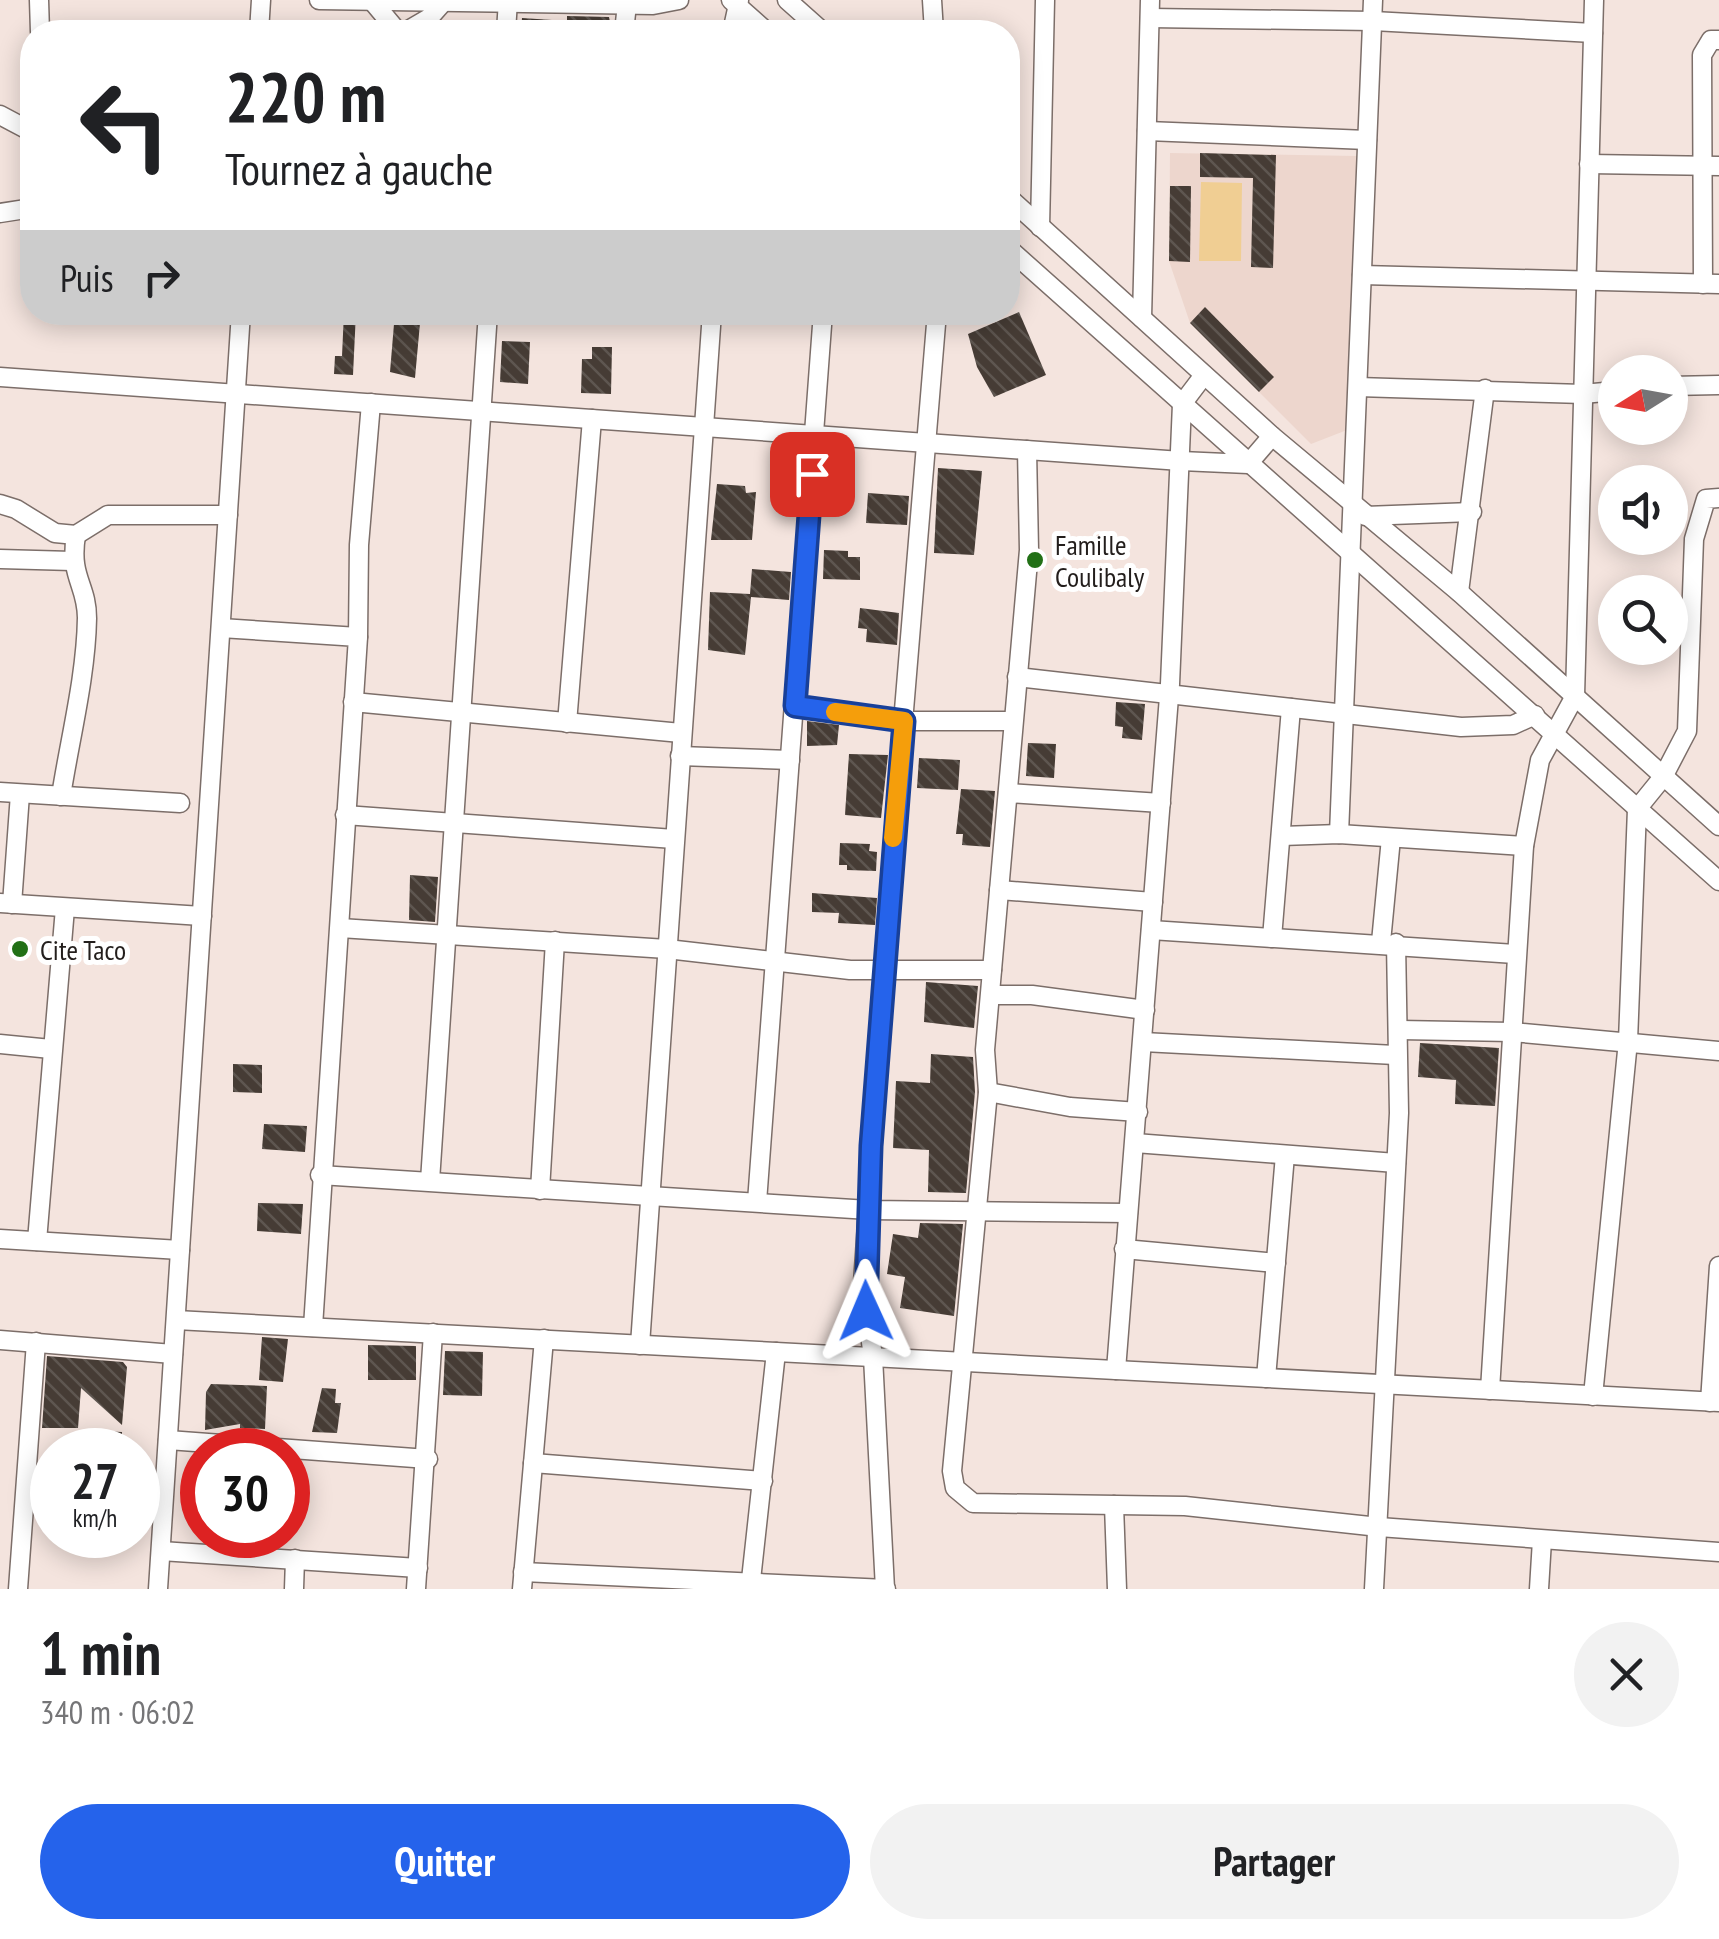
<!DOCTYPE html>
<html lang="fr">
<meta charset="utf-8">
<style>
body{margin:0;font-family:"PT Sans Narrow",sans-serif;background:#f2f2f2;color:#202124;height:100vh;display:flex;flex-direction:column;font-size:38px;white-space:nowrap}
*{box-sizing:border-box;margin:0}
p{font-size:32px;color:#757577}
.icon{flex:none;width:55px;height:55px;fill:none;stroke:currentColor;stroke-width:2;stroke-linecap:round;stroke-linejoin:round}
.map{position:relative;height:1589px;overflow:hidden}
.sheet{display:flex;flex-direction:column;background:#fff;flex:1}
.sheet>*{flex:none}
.hud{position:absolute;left:20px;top:20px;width:1000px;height:305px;border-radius:40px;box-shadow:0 5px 25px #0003;background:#fff;color:#202124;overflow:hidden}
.needle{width:65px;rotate:259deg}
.buttons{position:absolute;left:1598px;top:355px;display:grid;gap:20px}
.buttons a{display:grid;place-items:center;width:90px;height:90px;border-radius:50%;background:#fff;box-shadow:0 5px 25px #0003;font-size:50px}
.speed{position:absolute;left:30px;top:1428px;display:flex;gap:20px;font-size:50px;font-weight:700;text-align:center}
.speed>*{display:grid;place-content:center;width:130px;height:130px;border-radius:50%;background:#fff;box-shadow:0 5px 25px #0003;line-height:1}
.speed small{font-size:25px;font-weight:400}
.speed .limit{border:15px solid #d22;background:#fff;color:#111}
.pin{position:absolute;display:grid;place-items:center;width:85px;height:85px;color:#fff;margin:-42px;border-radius:20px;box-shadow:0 5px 15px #0006}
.me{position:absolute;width:110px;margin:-55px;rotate:359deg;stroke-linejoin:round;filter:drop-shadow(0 0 8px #0008)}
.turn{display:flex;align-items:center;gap:35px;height:210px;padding:0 40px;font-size:45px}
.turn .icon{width:130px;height:130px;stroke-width:2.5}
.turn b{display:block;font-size:70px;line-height:85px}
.then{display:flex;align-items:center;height:95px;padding:0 40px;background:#0003;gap:20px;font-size:38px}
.round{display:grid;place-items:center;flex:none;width:105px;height:105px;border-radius:52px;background:#f2f2f2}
.summary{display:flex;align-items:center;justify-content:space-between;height:170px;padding:0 40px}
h1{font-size:60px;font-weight:700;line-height:75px}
.cta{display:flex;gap:20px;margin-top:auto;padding:20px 40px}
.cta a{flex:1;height:115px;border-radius:60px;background:#2563eb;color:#fff;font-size:40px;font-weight:700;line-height:115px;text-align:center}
.cta a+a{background:#f2f2f2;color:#202124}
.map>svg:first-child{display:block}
</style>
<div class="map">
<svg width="1719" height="1589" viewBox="0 0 1719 1589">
<defs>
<pattern id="building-back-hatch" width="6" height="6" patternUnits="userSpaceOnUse" patternTransform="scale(2.5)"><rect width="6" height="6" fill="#463c35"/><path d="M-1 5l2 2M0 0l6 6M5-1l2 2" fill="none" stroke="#5e5650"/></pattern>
</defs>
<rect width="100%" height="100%" fill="#f4e4de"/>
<path fill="#edd6cd" d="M1170 153 1357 156 1347 430 1311 444 1190 323 1169 261Z"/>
<path fill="#f0ce93" d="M1201 182 1242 183 1241 261H1199Z"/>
<g fill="url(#building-back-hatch)">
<path d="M567 16 609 17 612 32H521L522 18 567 21Z"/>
<path d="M1200 153 1276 155 1273 268 1251 267 1253 178 1200 177Z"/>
<path d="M1170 186H1191L1190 262 1169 261Z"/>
<path d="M1205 307 1274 377 1259 392 1190 323Z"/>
<path d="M344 312H356L353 375 334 374 335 356H342Z"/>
<path d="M395 312H421L415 378 390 372Z"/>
<path d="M1019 312 1046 375 994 397 977 367 968 334Z"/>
<path d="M502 341 530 342 528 384 500 382Z"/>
<path d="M592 347H612L611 394 581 393 582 359H592Z"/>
<path d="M938 468 982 471 974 555 934 553Z"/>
<path d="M717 484 745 486 746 493 756 492 752 540H711Z"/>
<path d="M868 493 909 496 907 525 866 523Z"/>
<path d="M824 550 848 551V557H860V580L823 579Z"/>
<path d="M752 569 791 572 789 600 751 597 745 655 708 650 710 592 750 594Z"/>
<path d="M860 608 899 613 897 645 866 642 867 629 858 628Z"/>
<path d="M1116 702 1145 704 1142 740 1122 738 1123 727 1115 726Z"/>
<path d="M807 721 839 725 837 745 807 746Z"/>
<path d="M1028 743 1056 744 1054 778 1026 776Z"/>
<path d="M849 754 888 755 881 818 845 815Z"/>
<path d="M919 758 960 760 958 790 917 788Z"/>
<path d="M961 789 995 791 990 847 962 845 963 834H956Z"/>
<path d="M840 843 870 844 869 851 877 852 876 871 847 870V865H839Z"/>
<path d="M410 875 438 877 435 922 409 920Z"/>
<path d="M812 893 877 898 875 925 838 923 839 913 812 912Z"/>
<path d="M926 982 978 986 974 1028 924 1022Z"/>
<path d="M1420 1043 1499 1048 1495 1106 1455 1104 1456 1080 1418 1077Z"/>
<path d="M931 1054 973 1057 975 1092 966 1193 928 1192 929 1150 893 1148 896 1081 930 1083Z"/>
<path d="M233 1064 262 1065V1093L233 1092Z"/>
<path d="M264 1124 307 1126 305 1152 262 1149Z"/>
<path d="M258 1203 303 1204 301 1234 257 1231Z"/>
<path d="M920 1223 963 1224 954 1316 900 1308 905 1277 887 1274 893 1234 918 1238Z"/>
<path d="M262 1337 288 1339 283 1382 259 1380Z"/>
<path d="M368 1345 416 1346V1380H368Z"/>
<path d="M445 1351 483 1352 482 1396 443 1395Z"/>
<path d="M47 1356 123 1362 127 1367 122 1425 81 1388 78 1428H42Z"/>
<path d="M211 1384 267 1386 265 1429 240 1428V1424L205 1430 206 1392Z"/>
<path d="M322 1388 336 1389 335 1403H341L337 1433 312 1432Z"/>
<path d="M80 1430 122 1432V1450H78Z"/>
</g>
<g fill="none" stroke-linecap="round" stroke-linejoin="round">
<g stroke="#7c6e69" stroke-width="21">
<g id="minor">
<path d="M39 0 40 32"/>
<path d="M319 0 653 5 679 0"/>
<path d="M731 0 767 32"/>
<path d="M787 0 823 32"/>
<path d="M932 0 934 32"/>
<path d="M373 2 398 32"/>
<path d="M1150 18 1373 21 1593 33"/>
<path d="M259 32 261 0"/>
<path d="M405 32 429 18 445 0"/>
<path d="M506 32 508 0"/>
<path d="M624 32 627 4"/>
<path d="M732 32 739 0"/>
<path d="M0 115 32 132"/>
<path d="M1147 131 1367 140"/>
<path d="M1589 164 1719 166"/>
<path d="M1008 197 1272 436 1459 592 1719 826"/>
<path d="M0 213 32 208"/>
<path d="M1040 227 1045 0"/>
<path d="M1008 248 1719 881"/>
<path d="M1362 275 1719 284"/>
<path d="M1703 284 1702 55 1711 40H1719"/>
<path d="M1142 318 1150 0"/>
<path d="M0 377 1181 461 1248 464 1272 436"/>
<path d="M1670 386 1719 385"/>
<path d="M1358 387 1583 394 1615 391"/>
<path d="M1027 450 1029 550 985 1050 988 1092 952 1471 955 1488 973 1503 1185 1506 1379 1527 1719 1552"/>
<path d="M0 504 16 509 55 533 76 535 108 515H228"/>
<path d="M1365 516 1472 512"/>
<path d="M0 559 72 561"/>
<path d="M1459 592 1485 389"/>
<path d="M221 628 358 637 313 1327"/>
<path d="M358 637 359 545 371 403"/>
<path d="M1017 677 1461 727 1513 725 1535 715"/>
<path d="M353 702 681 733"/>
<path d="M795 707 903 721H1013"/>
<path d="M567 723 592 419"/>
<path d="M680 756 790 760"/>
<path d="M0 792 180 803"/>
<path d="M1008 793 1161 803"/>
<path d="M61 796C70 738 86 677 87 618 87 584 69 578 76 535"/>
<path d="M345 815 674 839"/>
<path d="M1339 834 1373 0"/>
<path d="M1282 836 1339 834 1524 846"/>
<path d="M999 890 1153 902"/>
<path d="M0 903 202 916"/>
<path d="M12 904 20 794"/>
<path d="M340 928 667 949 850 970H992"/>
<path d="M1151 930 1515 954"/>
<path d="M1272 938 1291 708"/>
<path d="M1381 942 1391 838"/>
<path d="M991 995H1032L1145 1010"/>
<path d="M1400 1030 1512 1032 1719 1051"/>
<path d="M1143 1042 1395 1055"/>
<path d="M0 1044 51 1049"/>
<path d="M988 1092 1070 1107 1138 1112"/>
<path d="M1135 1143 1396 1163"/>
<path d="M320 1175 869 1210 1128 1213"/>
<path d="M430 1181 488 312"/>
<path d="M540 1190 555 941"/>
<path d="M757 1202 823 312"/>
<path d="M0 1239 180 1250"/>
<path d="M37 1241 65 908"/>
<path d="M1124 1249 1276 1263"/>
<path d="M176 1320 1719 1402"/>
<path d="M0 1340 173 1354"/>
<path d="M640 1345 712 312"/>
<path d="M1116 1370 1170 684 1182 404 1204 375"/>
<path d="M1266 1378 1285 1155"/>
<path d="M1490 1390 1524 846 1540 760 1575 696 1594 0"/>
<path d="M1593 1396 1628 1041 1637 809 1663 777 1687 731 1694 539 1706 499 1719 498"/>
<path d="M1710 1402 1719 1266"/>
<path d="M168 1440 428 1459"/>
<path d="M533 1463 763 1481"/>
<path d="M1114 1505 1117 1589"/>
<path d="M161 1551 418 1568"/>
<path d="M523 1572 886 1589"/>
<path d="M18 1589 36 1342"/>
<path d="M158 1589 241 312"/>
<path d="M294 1589 295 1559"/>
<path d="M416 1589 433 1333"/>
<path d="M522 1589 544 1339"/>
<path d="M750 1589 776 1352"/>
<path d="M885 1589 873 1357 863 1283 894 831 937 312"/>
<path d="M1374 1589 1399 1113 1396 943"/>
<path d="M1539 1589 1542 1540"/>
</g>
</g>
<use href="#minor" stroke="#fff" stroke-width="18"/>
</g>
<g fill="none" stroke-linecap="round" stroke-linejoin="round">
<g stroke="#184099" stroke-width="25">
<path id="route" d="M812 474 795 706 904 721 871 1146 866 1311"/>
</g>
<use href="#route" stroke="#2563eb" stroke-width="18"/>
<path stroke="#f59e0b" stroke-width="18" d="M835 712 904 721 893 838"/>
</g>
<g fill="#227016" stroke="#fff" stroke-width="4">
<circle cx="1035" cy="560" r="10"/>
<circle cx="20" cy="949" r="10"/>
</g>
<g text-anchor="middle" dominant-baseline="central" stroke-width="10" stroke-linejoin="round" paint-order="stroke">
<g font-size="28" fill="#231e1c" stroke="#fff" text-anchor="start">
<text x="1055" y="544">Famille<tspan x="1055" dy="32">Coulibaly</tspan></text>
<text x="40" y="949">Cite Taco</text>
</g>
</g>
</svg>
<div class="buttons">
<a><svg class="needle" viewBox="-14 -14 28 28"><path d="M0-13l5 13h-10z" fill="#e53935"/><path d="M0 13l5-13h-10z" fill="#757577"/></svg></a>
<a><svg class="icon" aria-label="sound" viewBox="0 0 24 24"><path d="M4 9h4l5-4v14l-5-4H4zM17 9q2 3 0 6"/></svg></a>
<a><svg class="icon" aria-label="search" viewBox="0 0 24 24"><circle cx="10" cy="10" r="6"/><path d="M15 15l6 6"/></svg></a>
</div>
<div class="speed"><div>27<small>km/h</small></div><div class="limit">30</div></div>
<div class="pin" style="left:812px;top:474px;background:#d93025"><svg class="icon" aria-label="arrive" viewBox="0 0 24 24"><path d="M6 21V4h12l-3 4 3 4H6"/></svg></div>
<svg class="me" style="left:866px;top:1311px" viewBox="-20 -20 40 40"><path d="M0-17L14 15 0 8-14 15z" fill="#2563eb" stroke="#fff" stroke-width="4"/></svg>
<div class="hud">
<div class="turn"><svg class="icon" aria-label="left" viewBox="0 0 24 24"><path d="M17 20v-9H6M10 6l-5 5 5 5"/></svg><div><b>220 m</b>Tournez à gauche</div></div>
<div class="then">Puis<svg class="icon" aria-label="right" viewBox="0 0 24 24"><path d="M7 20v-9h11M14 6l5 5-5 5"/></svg></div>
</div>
</div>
<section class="sheet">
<div class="summary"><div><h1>1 min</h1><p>340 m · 06:02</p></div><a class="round"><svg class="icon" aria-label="close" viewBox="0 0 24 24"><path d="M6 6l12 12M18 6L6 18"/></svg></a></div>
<div class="cta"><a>Quitter</a><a>Partager</a></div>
</section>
